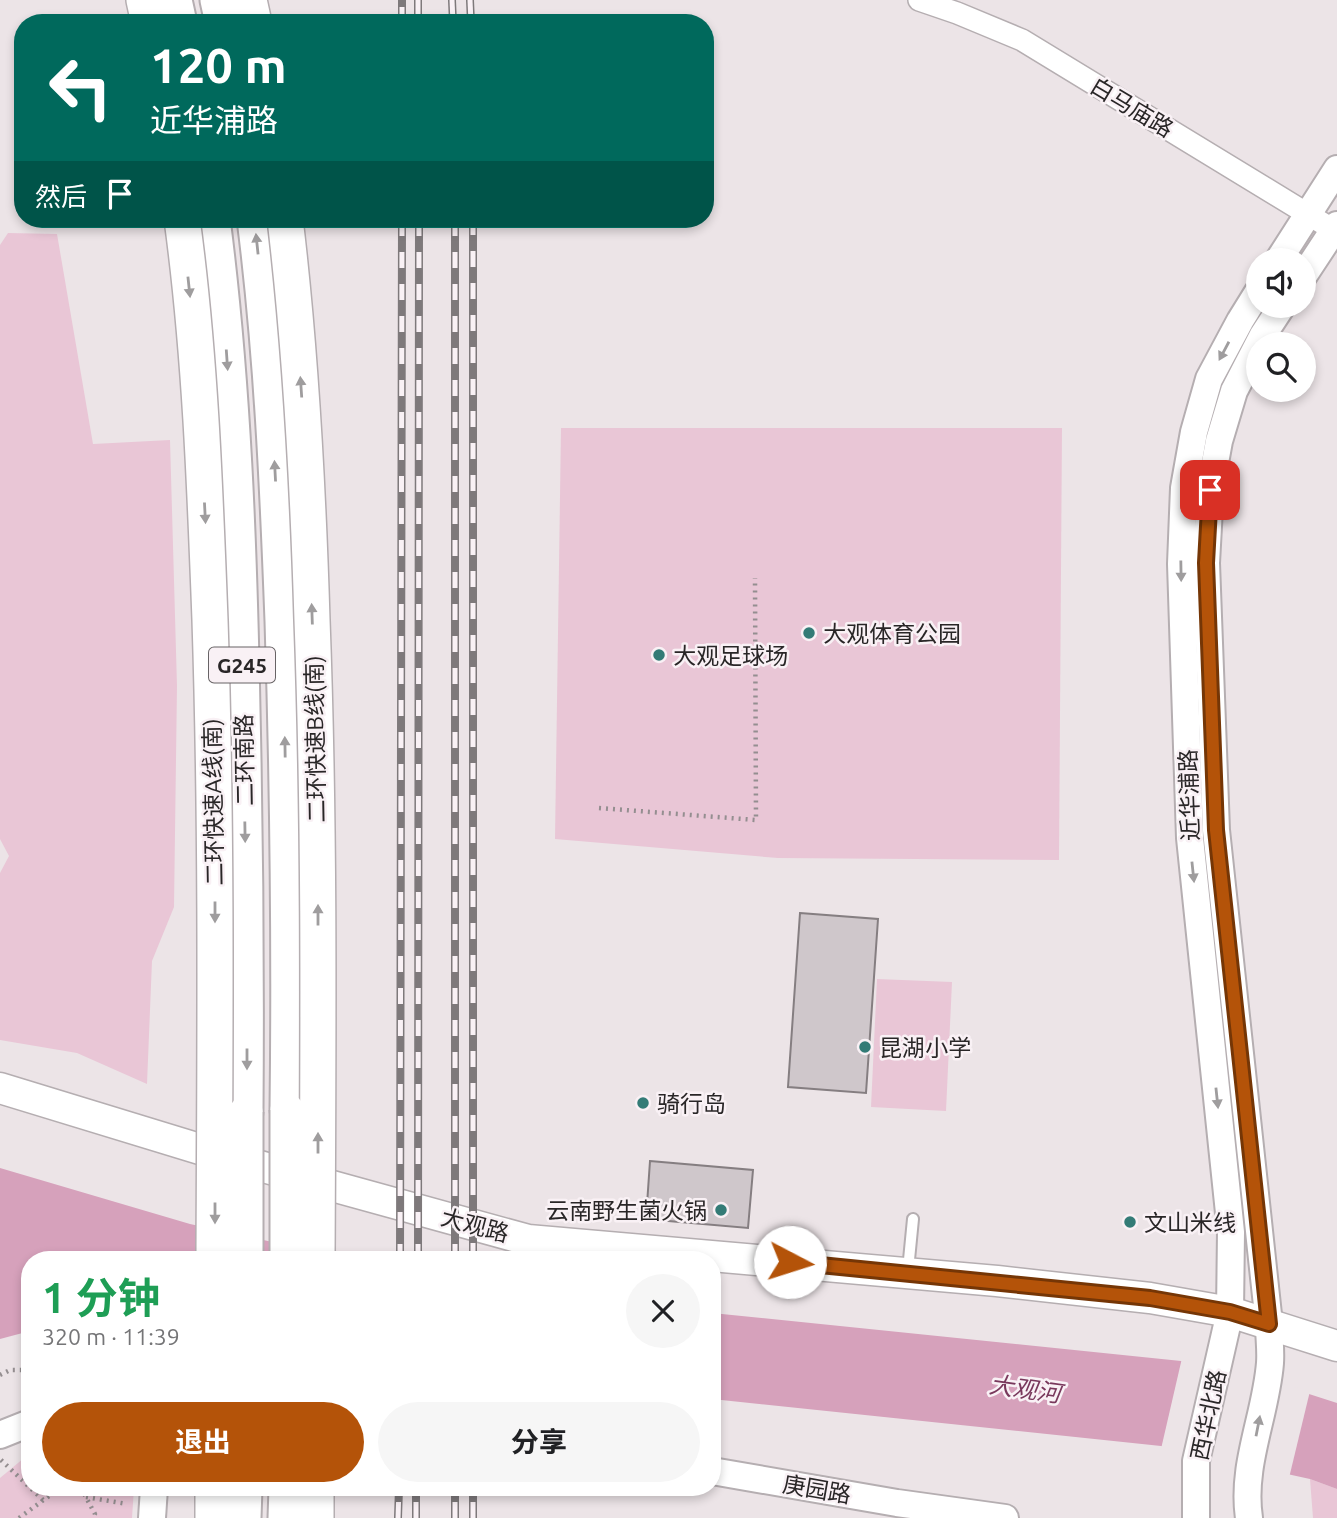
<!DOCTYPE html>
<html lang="zh">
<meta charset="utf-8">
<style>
body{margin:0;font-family:Ubuntu,"Noto Sans SC",sans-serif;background:#f6f6f6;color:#202124;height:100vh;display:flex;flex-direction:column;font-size:26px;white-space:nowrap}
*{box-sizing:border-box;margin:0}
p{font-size:23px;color:#757577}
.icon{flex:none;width:38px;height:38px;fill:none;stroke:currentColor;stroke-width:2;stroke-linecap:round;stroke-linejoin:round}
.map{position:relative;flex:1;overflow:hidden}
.panel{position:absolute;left:21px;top:1251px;width:700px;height:245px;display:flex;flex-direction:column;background:#fff;border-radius:28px;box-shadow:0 4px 10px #0003}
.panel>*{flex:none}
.banner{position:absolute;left:14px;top:14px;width:700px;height:214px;border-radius:28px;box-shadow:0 4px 10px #0003;background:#00695c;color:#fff;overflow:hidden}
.controls{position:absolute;left:1246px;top:248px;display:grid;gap:14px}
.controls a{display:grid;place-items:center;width:70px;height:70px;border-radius:50%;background:#fff;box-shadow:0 4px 10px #0003;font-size:35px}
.pin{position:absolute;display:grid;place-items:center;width:60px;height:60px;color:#fff;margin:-30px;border-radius:14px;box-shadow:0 4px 10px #0006}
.me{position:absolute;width:77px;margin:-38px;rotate:95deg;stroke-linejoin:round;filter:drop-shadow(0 0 5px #0008)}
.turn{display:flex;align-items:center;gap:24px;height:147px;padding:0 21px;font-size:32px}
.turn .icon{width:91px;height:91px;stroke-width:2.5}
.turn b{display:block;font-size:49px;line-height:60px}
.then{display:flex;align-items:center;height:66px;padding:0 21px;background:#0003;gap:14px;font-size:26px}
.round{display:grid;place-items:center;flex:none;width:74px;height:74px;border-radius:37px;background:#f6f6f6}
.overview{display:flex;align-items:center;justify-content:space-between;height:119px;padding:0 21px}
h1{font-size:42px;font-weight:700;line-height:52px;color:#1e9e55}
.button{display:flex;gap:14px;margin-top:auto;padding:14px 21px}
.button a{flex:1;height:80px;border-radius:42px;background:#b45309;color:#fff;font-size:28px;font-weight:700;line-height:80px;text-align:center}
.button a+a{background:#f6f6f6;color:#202124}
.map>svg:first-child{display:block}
</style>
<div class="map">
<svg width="1337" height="1518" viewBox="0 0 1337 1518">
<rect width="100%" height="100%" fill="#ece4e7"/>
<g fill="#e9c6d6">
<path d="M8 233 57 234 93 444 170 440 177 686 174 907 152 961 147 1084 77 1053 0 1040V873L9 856 0 839V245Z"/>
<path d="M561 428H1062L1059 860 778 858 555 839Z"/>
<path d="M877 979 952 982 946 1111 871 1107Z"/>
<path d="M30 1453V1488H134L132 1518H0V1478Z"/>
<path d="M1310 1479 1337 1489V1518H1313Z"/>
</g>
<g fill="#d6a1bb">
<path d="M0 1168 190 1224 356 1260H30V1331L0 1339Z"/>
<path d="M712 1313 1181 1361 1309 1394 1337 1403V1489L1310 1479 1161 1446 712 1399Z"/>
</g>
<path fill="#ece4e7" d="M1182 1358 1310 1391 1289 1478 1161 1449Z"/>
<g fill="#cfc7cb" stroke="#857e81" stroke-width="2">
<path d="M800 913 878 919 866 1093 788 1087Z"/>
<path d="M650 1161 753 1170 748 1228 646 1219Z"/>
</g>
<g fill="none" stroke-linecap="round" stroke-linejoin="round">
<g stroke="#b5aeb1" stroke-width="14">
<path id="service" d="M908 1270 913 1219"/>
</g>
<g stroke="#b5aeb1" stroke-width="24">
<path id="minor" d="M919 0 957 13 1022 40 1337 232"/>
</g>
<g stroke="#b5aeb1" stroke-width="30">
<g id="tertiary">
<path d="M1278 261 1337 169"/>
<path d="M1304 275 1337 225"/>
<path d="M0 1435 30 1423"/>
<path d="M712 1471 897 1503 1005 1518"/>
<path d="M152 1518 154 1488"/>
<path d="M1196 1518V1461L1230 1312 1231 1232 1190 838 1181 564 1184 488 1194 432 1209 379 1240 321 1258 292"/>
<path d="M1249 1518C1241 1465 1266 1415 1270 1363 1271 1350 1269 1337 1269 1324L1216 830 1206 563 1210 490 1219 441 1234 391 1263 335 1282 306"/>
</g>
</g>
<g stroke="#b5aeb1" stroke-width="33">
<path id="secondary" d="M0 1088 216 1154 528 1240 997 1281 1150 1298 1230 1312 1337 1346"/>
</g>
<g stroke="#b5aeb1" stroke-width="37">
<g id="primary">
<path d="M175 0 180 23"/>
<path d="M217 0 222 23"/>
<path d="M213 219C234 381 240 546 243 710 246 844 247 978 246 1112"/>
<path d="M254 219C271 352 277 487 282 621 287 784 289 947 287 1110"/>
<path d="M244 1518 245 1488"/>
<path d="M285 1518 286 1488"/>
</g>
</g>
<g stroke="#b5aeb1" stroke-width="38">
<g id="trunk">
<path d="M144 0 149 23"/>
<path d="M249 0 254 23"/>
<path d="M213 1518V1488"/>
<path d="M316 1518V1488"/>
</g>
</g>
<g stroke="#948e90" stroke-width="4.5" stroke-dasharray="2 5" stroke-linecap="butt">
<path d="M599 808 756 820 755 578"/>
<path d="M0 1375 10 1370H30"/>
<path d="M1 1460 43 1500"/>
<path d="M81 1488 95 1514 93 1518"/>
<path d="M86 1497 127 1504"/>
<path d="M19 1518 60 1488"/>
</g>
<use href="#service" stroke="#fff" stroke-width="10"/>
<use href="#minor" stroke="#fff" stroke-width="21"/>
<use href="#tertiary" stroke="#fff" stroke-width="26"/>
<use href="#secondary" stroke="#fff" stroke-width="30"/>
<use href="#primary" stroke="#fff" stroke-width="33"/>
<use href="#trunk" stroke="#fff" stroke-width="35"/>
<g stroke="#7e797b" stroke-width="8">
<g id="rail">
<path d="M418 0V23"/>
<path d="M452 0 453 23"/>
<path d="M470 0 471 23"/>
<path d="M402 23V0"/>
<path d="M473 219V1260"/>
<path d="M400 1260 402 219"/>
<path d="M418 1260 419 219"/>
<path d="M455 1260V219"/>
<path d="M398 1518 399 1488"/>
<path d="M416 1518V1488"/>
<path d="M455 1518V1488"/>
<path d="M473 1518V1488"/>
</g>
</g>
<use href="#rail" stroke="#f9f1f5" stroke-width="5" stroke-dasharray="16" stroke-linecap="butt"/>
<g stroke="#b5aeb1" stroke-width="37" stroke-linecap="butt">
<g id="primary-bridge">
<path d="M246 1260V1112"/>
<path d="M287 1260V1110"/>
</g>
</g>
<g stroke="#b5aeb1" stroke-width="38" stroke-linecap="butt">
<g id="trunk-bridge">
<path d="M182 219C200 351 205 486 210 620 217 833 215 1047 214 1260"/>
<path d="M285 219C301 352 308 486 312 620 320 833 318 1047 317 1260"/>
</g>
</g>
<use href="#primary-bridge" stroke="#fff" stroke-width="33"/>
<use href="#trunk-bridge" stroke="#fff" stroke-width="35"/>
</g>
<defs><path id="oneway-solid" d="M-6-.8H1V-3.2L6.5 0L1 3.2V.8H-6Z" transform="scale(1.75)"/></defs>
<g fill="#9f9d9e">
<use href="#oneway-solid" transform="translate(257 244) rotate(-96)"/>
<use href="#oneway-solid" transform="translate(189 287) rotate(84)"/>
<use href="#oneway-solid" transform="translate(1224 351) rotate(118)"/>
<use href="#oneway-solid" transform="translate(227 360) rotate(86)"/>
<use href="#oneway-solid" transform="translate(301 387) rotate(-94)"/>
<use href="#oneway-solid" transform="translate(275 471) rotate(-93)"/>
<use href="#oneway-solid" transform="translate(205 513) rotate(87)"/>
<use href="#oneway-solid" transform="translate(1181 571) rotate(89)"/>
<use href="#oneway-solid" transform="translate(312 614) rotate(-92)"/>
<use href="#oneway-solid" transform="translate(285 747) rotate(-91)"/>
<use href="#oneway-solid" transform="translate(245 832) rotate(89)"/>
<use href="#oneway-solid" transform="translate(1193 872) rotate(84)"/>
<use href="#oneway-solid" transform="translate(215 912) rotate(90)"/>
<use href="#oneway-solid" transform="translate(318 915) rotate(-90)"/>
<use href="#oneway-solid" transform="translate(247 1059) rotate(90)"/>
<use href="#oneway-solid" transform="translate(1217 1098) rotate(84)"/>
<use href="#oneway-solid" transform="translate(318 1143) rotate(-90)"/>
<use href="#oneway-solid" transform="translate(215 1213) rotate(90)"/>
<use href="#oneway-solid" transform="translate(1258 1426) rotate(-79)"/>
</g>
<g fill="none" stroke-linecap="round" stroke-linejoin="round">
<g stroke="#753606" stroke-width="18">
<path id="route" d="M790 1262 1150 1298 1230 1312 1269 1324 1216 830 1206 563 1210 490"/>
</g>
<use href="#route" stroke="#b45309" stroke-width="12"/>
</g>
<g fill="#337b76" stroke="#f9f1f5" stroke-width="2.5">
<circle cx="809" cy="633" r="7"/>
<circle cx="659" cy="655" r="7"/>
<circle cx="865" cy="1047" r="7"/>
<circle cx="643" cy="1103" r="7"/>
<circle cx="721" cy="1210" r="7"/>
<circle cx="1130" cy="1222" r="7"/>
</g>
<g text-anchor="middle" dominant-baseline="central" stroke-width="5" stroke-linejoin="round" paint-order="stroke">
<rect fill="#f9f1f5" stroke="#676365" stroke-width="2" x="209" y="647.5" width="66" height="35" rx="5"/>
<g font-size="21" font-weight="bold" fill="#292627">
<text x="242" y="665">G245</text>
</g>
<g font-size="23" fill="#292627" stroke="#f9f1f5">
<text transform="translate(1132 107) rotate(31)">白马庙路</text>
<text transform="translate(315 739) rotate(-91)">二环快速B线(南)</text>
<text transform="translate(244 760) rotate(-91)">二环南路</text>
<text transform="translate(1189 795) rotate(-92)">近华浦路</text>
<text transform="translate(213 802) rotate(-91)">二环快速A线(南)</text>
<text transform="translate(475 1225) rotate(15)">大观路</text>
<text transform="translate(1208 1415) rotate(-78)">西华北路</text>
<text transform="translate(817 1489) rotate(10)">庚园路</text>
</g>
<g font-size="23" fill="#292627" stroke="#f9f1f5" text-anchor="start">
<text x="823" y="633">大观体育公园</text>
<text x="673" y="655">大观足球场</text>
<text x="879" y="1047">昆湖小学</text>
<text x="657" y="1103">骑行岛</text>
<text x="707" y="1210" text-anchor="end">云南野生菌火锅</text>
<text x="1144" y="1222">文山米线</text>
</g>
<g font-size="24" font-style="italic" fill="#79385c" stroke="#f9f1f5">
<text transform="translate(1025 1389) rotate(8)">大观河</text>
</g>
</g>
</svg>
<div class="controls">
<a><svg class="icon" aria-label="sound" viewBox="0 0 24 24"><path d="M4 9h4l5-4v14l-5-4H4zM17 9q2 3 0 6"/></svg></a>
<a><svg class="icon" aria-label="search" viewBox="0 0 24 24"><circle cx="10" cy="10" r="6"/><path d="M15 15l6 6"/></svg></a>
</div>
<div class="pin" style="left:1210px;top:490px;background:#d93025"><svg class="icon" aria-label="arrive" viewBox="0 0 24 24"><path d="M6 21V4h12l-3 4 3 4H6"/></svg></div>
<svg class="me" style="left:790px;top:1262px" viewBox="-20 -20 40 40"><circle r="19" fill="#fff"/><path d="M0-13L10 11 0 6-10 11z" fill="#b45309"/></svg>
<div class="banner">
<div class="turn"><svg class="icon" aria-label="left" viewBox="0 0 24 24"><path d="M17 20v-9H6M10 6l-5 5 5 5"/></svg><div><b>120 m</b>近华浦路</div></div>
<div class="then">然后<svg class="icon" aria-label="arrive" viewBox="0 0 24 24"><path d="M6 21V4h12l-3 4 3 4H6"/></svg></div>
</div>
<section class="panel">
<div class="overview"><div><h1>1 分钟</h1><p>320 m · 11:39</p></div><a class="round"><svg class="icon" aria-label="close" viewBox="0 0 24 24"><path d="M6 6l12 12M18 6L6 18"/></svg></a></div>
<div class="button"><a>退出</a><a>分享</a></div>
</section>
</div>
